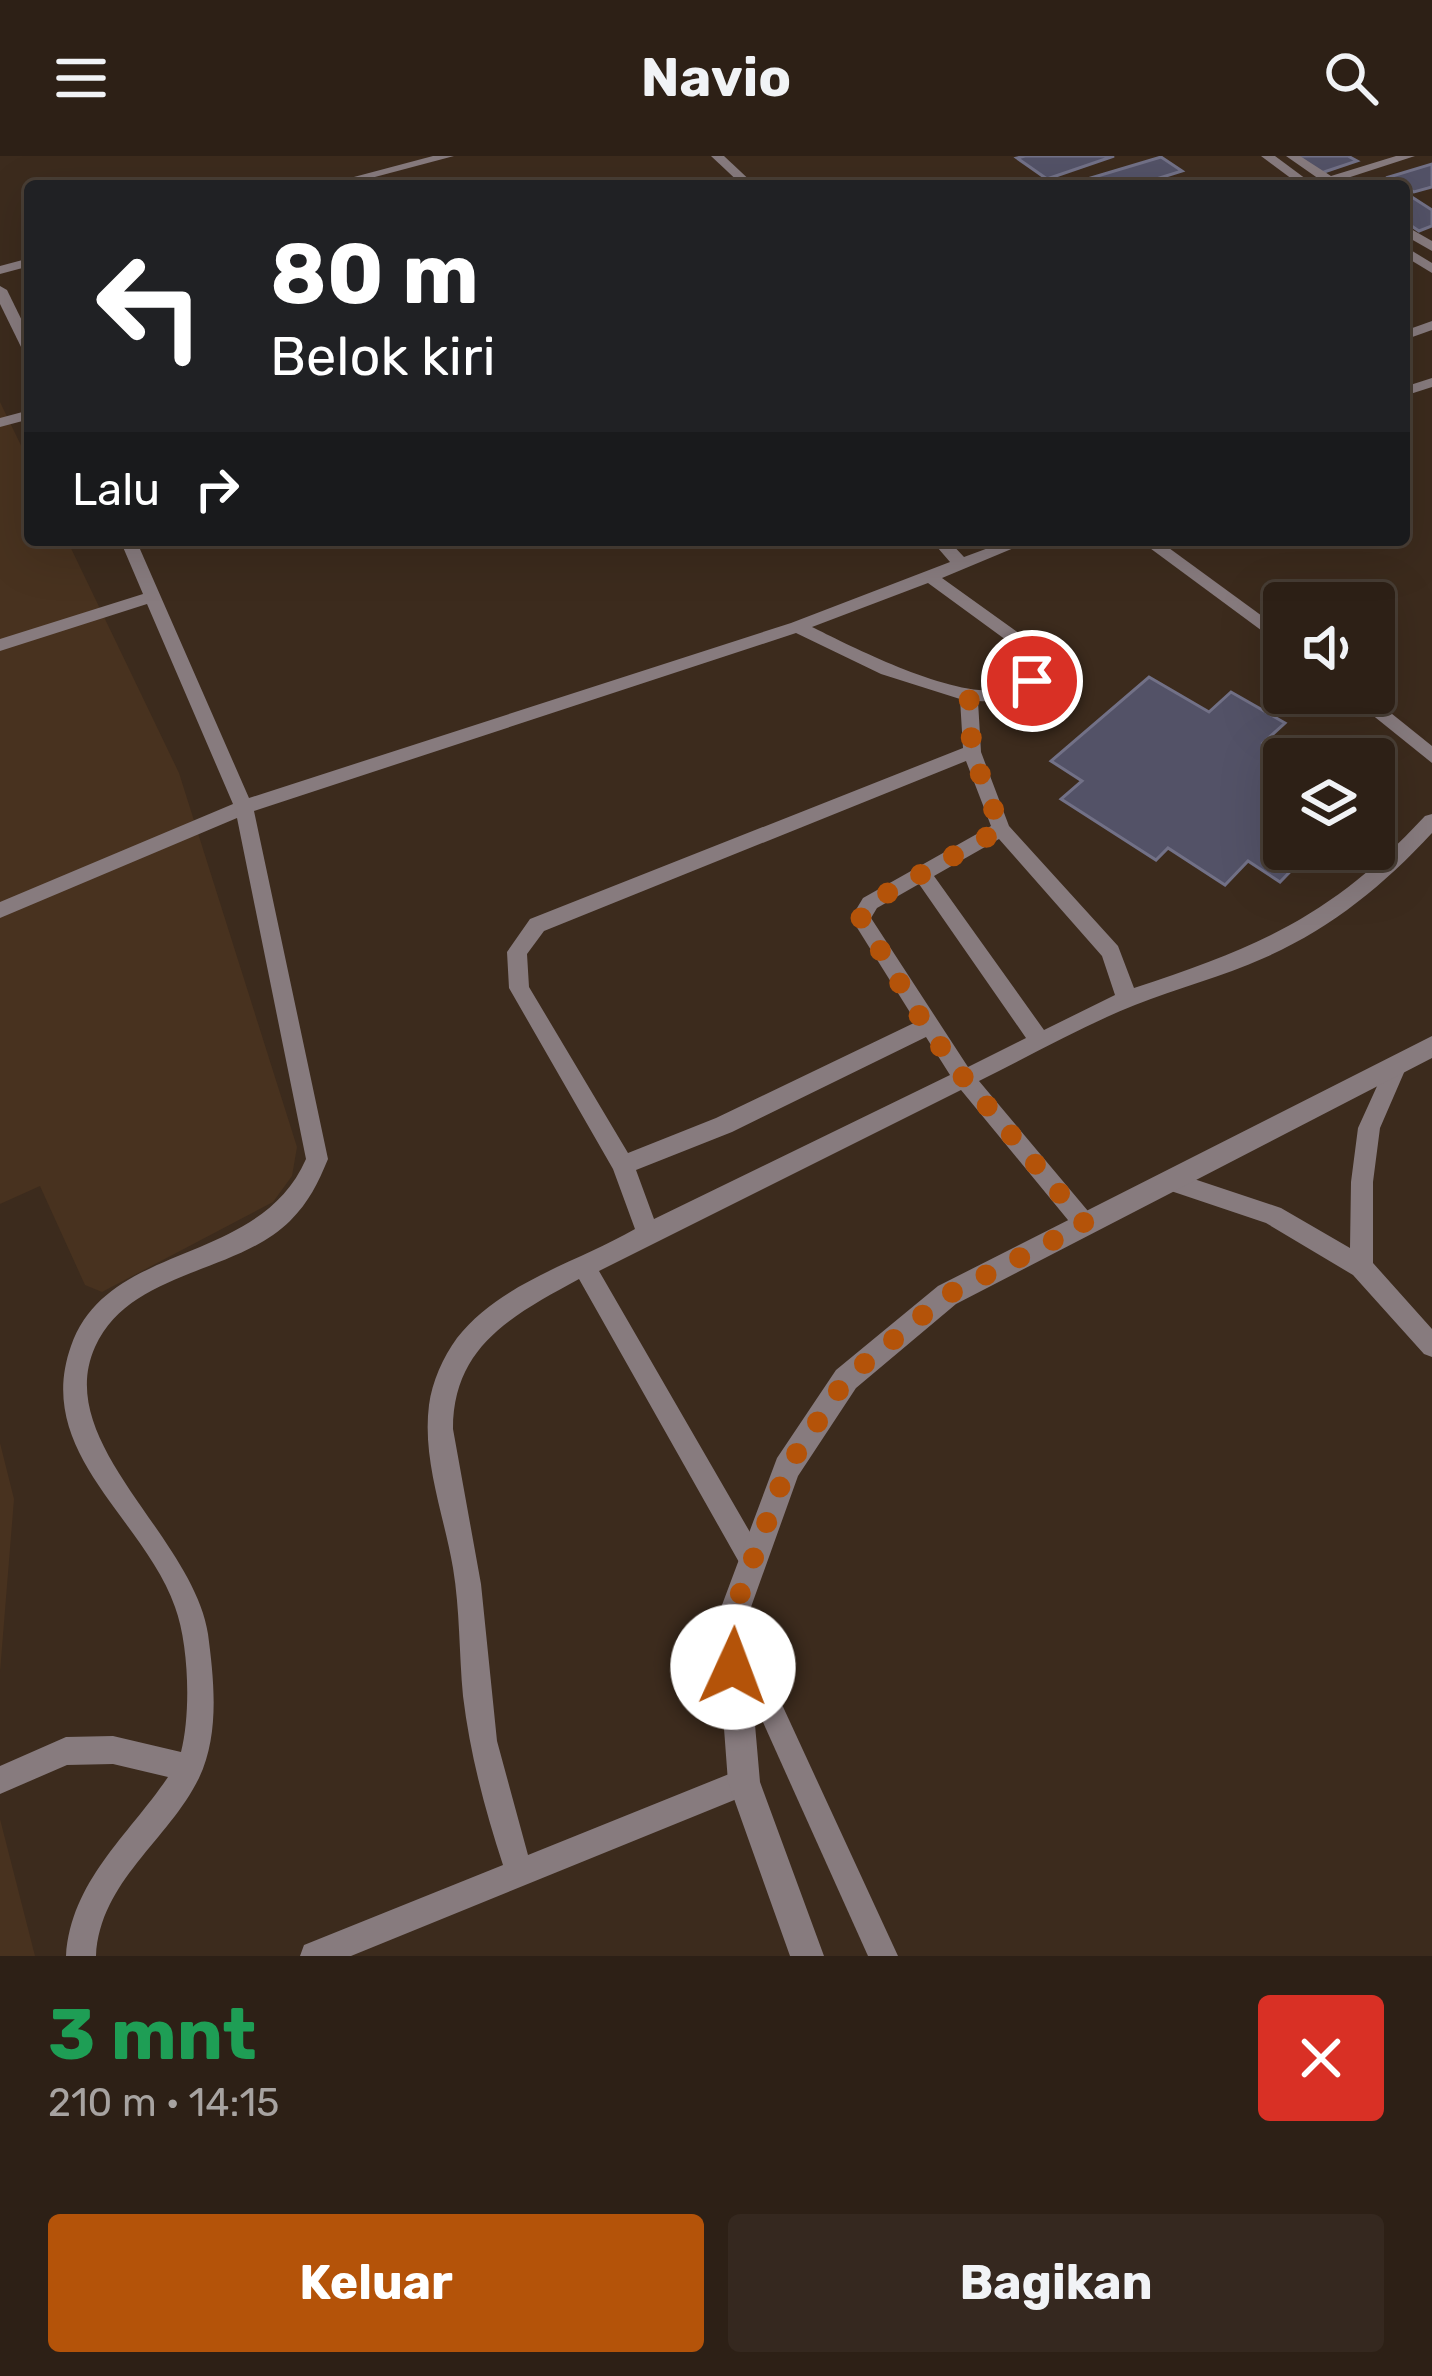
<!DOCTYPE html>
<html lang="id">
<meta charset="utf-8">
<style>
body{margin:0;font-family:Rubik,sans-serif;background:#35281f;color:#f1f3f6;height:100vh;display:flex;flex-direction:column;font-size:45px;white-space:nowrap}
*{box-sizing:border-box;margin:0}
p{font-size:39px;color:#a7a3a1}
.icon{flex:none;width:66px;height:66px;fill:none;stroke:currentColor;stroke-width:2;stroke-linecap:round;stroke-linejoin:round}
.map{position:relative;height:1800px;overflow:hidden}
.drawer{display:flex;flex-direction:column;background:#2d2016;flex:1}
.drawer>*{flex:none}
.banner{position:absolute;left:24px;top:24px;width:1386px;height:366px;border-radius:12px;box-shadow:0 12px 48px #0002,0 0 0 3px #483e35;background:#202124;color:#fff;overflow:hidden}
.tools{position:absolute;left:1263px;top:426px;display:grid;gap:24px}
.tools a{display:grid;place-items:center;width:132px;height:132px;border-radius:12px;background:#2d2016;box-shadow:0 12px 48px #0002,0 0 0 3px #483e35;font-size:60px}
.pin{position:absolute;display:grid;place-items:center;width:102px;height:102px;color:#fff;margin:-51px;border:6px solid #fff;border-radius:50%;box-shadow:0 3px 12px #0007}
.me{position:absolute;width:132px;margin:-66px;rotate:2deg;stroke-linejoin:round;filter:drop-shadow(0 0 9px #0008)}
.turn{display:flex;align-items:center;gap:42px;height:252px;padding:0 48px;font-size:54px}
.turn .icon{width:156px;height:156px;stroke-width:2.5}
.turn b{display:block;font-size:84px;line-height:102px}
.then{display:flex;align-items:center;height:114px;padding:0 48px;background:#0003;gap:24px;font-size:45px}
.round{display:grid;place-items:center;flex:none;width:126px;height:126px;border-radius:12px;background:#35281f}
.overview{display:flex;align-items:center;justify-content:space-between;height:204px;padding:0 48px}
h1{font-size:72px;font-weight:700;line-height:90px;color:#1e9e55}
.primary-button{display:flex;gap:24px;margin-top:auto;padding:24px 48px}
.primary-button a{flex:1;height:138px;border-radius:12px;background:#b45309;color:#fff;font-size:48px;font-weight:700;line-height:138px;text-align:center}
.primary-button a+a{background:#35281f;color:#f1f3f6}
header{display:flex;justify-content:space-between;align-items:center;height:156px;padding:0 48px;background:#2d2016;font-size:54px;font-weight:700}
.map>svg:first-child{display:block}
</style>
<header><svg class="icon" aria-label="menu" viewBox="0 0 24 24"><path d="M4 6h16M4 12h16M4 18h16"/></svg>Navio<svg class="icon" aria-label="search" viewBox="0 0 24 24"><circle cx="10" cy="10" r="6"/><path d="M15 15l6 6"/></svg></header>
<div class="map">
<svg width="1432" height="1800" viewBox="0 0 1432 1800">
<rect width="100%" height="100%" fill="#3c2b1d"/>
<g fill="#48321f">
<path d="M0 246 30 308V384H67L179 617 297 991 292 1020 273 1046 102 1136 85 1129 40 1030 0 1048Z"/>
<path d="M0 1287 14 1343 0 1516Z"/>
<path d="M0 1663 35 1800H0Z"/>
</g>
<g fill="#535267" stroke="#727187" stroke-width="3">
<path d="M1025 0H1114L1047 23 1017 2Z"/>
<path d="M1294 0H1348L1357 5 1321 17Z"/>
<path d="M1161 1 1182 15 1134 30H1064Z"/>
<path d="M1432 8V31L1414 36 1389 21Z"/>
<path d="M1404 36 1432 54V70L1419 75 1404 65Z"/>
<path d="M1149 521 1209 556 1231 536 1285 567 1263 587 1290 603H1284V693H1312L1280 726 1248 705 1225 729 1168 692 1156 704 1061 643 1082 625 1051 605Z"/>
</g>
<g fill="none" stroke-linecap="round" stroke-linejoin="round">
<g fill="#877b7e" fill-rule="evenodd">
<path d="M433 0H454L341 30H320Z"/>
<path d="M711 0H724L756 30H743Z"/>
<path d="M1261 0H1275L1306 23 1296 26Z"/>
<path d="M1286 0H1300L1331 20 1396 0H1415L1338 25 1336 29 1303 30 1319 23Z"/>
<path d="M1404 69 1432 85V95L1404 79Z"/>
<path d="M1404 90 1432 107V117L1404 100Z"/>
<path d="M30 102V110L0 118V110Z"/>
<path d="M0 130 7 134 30 181V199L23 195 0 148Z"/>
<path d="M1432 165V174L1404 184V175Z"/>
<path d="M1432 222V231L1404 240V231Z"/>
<path d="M30 254V263L0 271V262Z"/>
<path d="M120 384H136L249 642 791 467 950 406 931 384H948L964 401 1010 384H1033L942 422 1041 493 1049 509C1028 541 1018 548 978 545L981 596 1009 670 1118 790 1134 832C1261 790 1332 760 1425 660L1432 658V677C1383 730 1330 773 1264 802 1222 821 1177 832 1135 849 1082 870 1030 900 979 925L1093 1061 1096 1068 1093 1075 1085 1078 1077 1075 961 934 599 1115 762 1397 766 1406 762 1415 753 1419 744 1415 579 1123C513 1159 453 1190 453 1273L481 1428 497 1585 528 1699 744 1612 754 1616 758 1626 754 1636 351 1800H300L304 1789 503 1709C485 1654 470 1598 463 1540 459 1497 460 1454 453 1412 444 1359 422 1304 429 1249 432 1226 443 1201 457 1182 501 1126 576 1107 635 1073L613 1013 509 832 507 796 530 763 963 592 960 543 881 518 796 477 254 655 328 1003C318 1027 309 1046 290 1065 235 1119 130 1114 95 1191 52 1287 193 1380 208 1478 214 1524 220 1578 199 1622 168 1685 100 1725 96 1800H66C71 1725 128 1680 168 1621L113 1608 67 1609 0 1638V1610L66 1581 113 1580 181 1596C191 1557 189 1489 175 1451 144 1362 33 1297 71 1190 108 1084 259 1111 306 1003L237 662 0 762V746L233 648 147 448 0 495V483L143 438ZM928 427 1028 500 1031 509C1028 514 1025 520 1021 525 984 560 851 490 812 471ZM966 605 991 670 863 742 851 762 916 866 716 962 628 997 529 831 527 798 544 775ZM999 683 1102 800 1115 839 1044 874 934 720ZM919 728 1026 882 968 911 871 762 877 752ZM926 881 950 919 654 1063 636 1014 732 976Z"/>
<path d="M1139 384H1158L1284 476V491Z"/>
<path d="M1345 537H1366L1432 590V607Z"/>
<path d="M1395 903 1402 906 1406 912 1380 972 1373 1026V1107L1432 1173V1201L1424 1198 1353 1119 1266 1067 1165 1033 1162 1026 1165 1019 1173 1016 1281 1052 1350 1092 1351 1026 1358 972 1388 906Z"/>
<path d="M739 1471 748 1475 898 1800H868L726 1484 730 1475Z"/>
</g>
<path fill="#877b7e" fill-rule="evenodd" d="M1432 880V902L956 1148 856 1232 798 1320 746 1465 760 1626 824 1800H790L728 1626 716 1465 777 1302 836 1214 938 1130Z"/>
</g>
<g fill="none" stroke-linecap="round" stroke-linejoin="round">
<path stroke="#b45309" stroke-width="21" stroke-dasharray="0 37.8" d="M733 1511 730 1465 787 1312 846 1223 947 1139 1085 1068 964 922 926 871 861 762 870 747 1001 673 972 596 969 539C992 542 1013 541 1032 525"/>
</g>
</svg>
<div class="tools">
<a><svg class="icon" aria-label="sound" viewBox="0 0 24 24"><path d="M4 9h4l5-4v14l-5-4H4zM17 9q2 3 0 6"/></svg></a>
<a><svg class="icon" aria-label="layers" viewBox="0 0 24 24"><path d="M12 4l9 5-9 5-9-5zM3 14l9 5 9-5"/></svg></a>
</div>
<div class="pin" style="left:1032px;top:525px;background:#d93025"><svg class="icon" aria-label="arrive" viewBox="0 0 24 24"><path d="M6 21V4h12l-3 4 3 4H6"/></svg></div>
<svg class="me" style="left:733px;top:1511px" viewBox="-20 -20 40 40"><circle r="19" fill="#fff"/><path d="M0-13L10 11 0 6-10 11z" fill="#b45309"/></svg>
<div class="banner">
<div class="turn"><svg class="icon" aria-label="left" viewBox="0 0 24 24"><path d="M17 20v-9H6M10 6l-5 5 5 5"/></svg><div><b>80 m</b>Belok kiri</div></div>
<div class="then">Lalu<svg class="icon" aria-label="right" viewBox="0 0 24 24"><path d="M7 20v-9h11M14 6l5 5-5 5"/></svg></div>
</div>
</div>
<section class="drawer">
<div class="overview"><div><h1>3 mnt</h1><p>210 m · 14:15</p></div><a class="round" style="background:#d93025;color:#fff"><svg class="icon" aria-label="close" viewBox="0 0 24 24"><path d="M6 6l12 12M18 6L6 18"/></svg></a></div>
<div class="primary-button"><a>Keluar</a><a>Bagikan</a></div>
</section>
